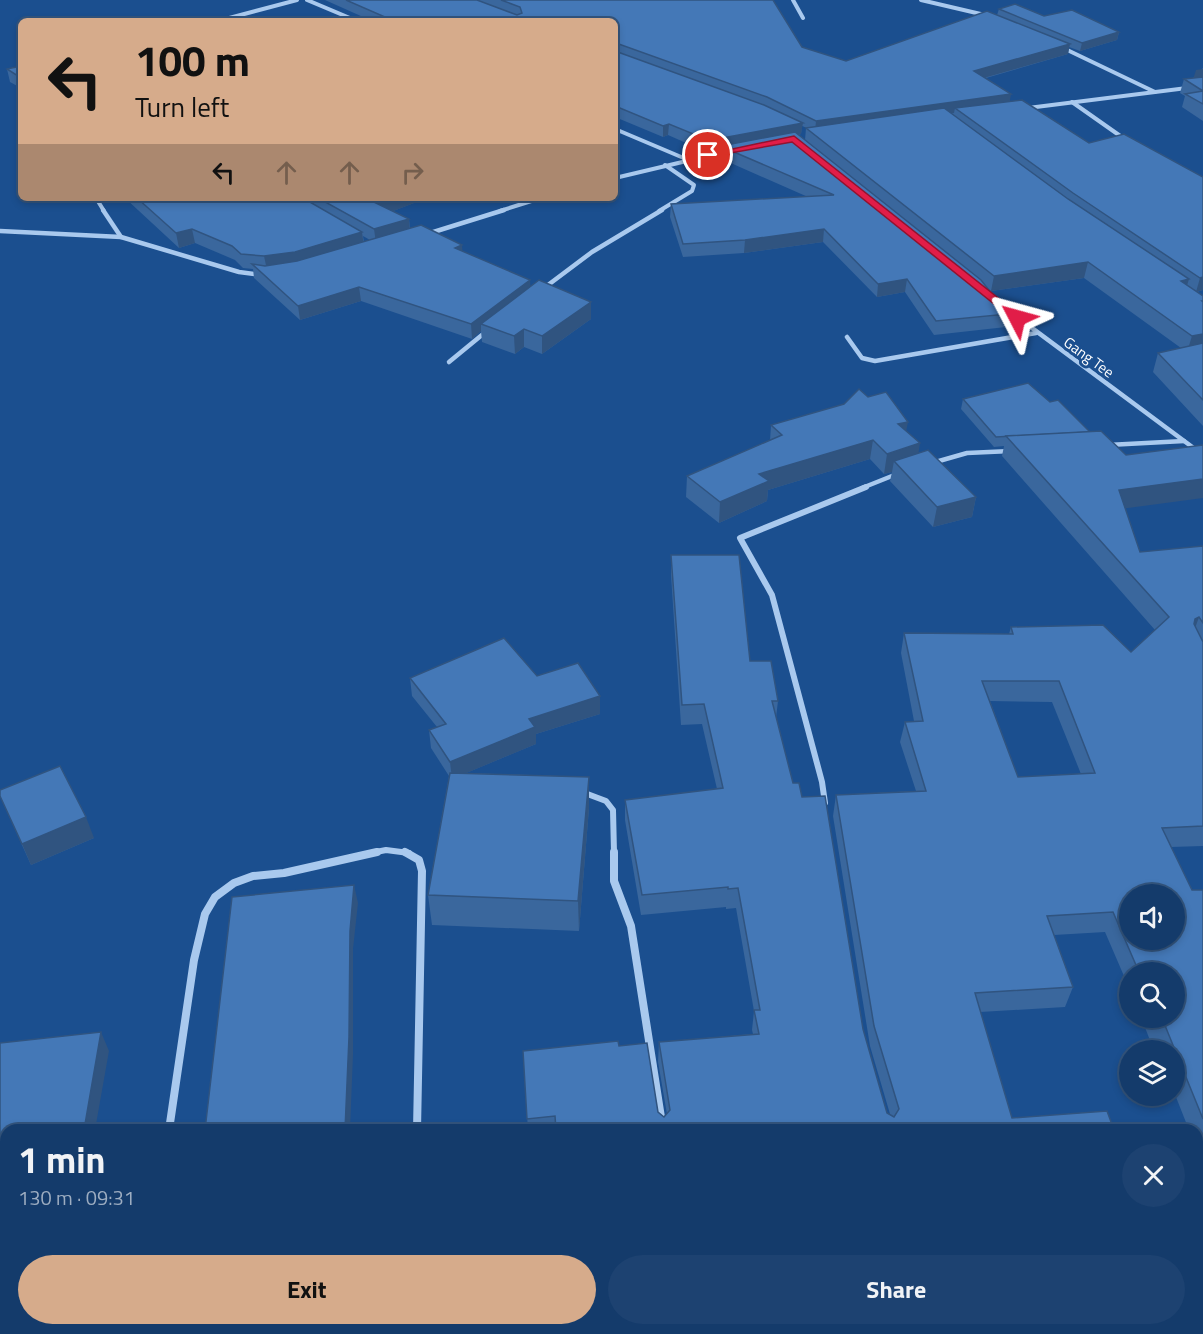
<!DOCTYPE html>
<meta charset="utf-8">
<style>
body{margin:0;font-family:"Titillium Web",sans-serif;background:#1d4271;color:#f1f3f6;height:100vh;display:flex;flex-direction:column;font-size:22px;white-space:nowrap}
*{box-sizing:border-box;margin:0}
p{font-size:20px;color:#9dadc1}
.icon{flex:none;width:33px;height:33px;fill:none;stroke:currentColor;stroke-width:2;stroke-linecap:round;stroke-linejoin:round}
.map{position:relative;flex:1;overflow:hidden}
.side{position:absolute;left:0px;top:1124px;width:1203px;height:212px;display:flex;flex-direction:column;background:#143b6b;border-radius:18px 18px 0 0;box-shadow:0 3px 9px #0003,0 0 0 2px #33557e}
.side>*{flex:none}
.banner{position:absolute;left:18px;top:18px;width:600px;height:183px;border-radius:9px;box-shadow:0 3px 9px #0003,0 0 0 2px #33557e;background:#d6ab8b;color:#111;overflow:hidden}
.tools{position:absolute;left:1119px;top:884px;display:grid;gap:12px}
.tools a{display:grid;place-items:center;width:66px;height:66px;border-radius:50%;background:#143b6b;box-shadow:0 3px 9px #0003,0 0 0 2px #33557e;font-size:30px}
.pin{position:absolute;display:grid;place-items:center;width:51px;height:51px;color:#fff;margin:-26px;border:3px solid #fff;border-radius:50%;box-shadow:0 2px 6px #0007}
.me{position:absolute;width:66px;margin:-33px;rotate:309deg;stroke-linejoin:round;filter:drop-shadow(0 0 4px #0008)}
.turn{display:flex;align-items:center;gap:21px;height:126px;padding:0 18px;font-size:27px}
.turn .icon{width:78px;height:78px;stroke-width:2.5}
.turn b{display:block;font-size:42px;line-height:51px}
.lanes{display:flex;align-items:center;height:57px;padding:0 18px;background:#0003;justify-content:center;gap:30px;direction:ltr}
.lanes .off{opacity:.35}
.round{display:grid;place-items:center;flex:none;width:63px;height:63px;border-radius:32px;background:#1d4271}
.headline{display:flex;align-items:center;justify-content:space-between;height:102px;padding:0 18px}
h1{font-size:36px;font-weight:700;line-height:45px}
.button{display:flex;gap:12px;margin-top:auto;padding:12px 18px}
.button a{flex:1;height:69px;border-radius:36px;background:#d6ab8b;color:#111;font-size:24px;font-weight:700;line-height:69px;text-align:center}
.button a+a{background:#1d4271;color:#f1f3f6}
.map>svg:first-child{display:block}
</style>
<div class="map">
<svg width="1203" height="1334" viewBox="0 0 1203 1334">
<rect width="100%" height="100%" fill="#1b4f8f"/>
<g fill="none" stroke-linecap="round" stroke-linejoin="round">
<g stroke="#a9c9ee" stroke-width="4">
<path d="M307 0 357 21"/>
<path d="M793 0 803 18"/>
<path d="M921 0 985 15"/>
<path d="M218 21 297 0"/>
<path d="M1061 47 1155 92"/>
<path d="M1072 102 1126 140"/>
<path d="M1028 108 1203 86"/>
<path d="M615 129 686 159"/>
<path d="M615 178 733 150"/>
<path d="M96 198 104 211"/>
<path d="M500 211 541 198"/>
<path d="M659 211 692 191 694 185 665 165"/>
</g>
<g stroke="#a9c9ee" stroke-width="4.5">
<path d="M103 210 121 237"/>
<path d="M0 231 121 237 239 272 261 275"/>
<path d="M427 234 504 210"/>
<path d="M544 288 592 252 662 210"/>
<path d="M997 302 1203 455"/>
<path d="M847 337 862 358 875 361 1036 333"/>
<path d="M449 362 488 330"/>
<path d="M1108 445 1184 441"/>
<path d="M932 463 967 453 1011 451"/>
<path d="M862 488 897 474"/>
</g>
<g stroke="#a9c9ee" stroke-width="6">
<path d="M582 792 606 801 613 810 614 853"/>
<path d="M825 803 822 782 772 595 740 538 866 487"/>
<path d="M371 853 386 850 409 853"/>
</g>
<g stroke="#a9c9ee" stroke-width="8">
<path d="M405 852 419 860 422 871 417 1130"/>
<path d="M614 852V881L631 926 663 1130"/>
<path d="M169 1130 194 960 205 914 215 897 234 883 253 876 284 873 377 852"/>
<path d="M1197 1327 1203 1326"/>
<path d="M414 1329V1334"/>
<path d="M695 1329 696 1334"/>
<path d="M948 1329 949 1334"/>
<path d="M1154 1334 1186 1329"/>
</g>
</g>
<g fill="#3a679d" fill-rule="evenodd">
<path d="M325 0H773L802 47 846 61 997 15 999 9 1044 16 1119 32 1117 40 1080 51 1069 47 1068 54 986 78 1010 101 1089 143 1201 176 1203 290 1197 292 1203 296V426L1153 372 1158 353 1181 348 1084 278 991 291 988 289 1008 314 1006 327 934 335 905 292 877 297 823 242 744 253 683 257 670 217 671 204 808 197 733 164 725 157V149L716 150 711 146 702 150 668 135 663 137 615 117V21H372ZM802 126 807 128H806L805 140 798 135 801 134Z"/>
<path d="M21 66V88L10 82 7 69Z"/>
<path d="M1203 68V121L1182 107 1185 96 1180 93 1184 79 1193 78Z"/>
<path d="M125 198H427L393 211 409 219 410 229 530 280V287L591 302V319L542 354 524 347 515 354 482 342 481 331 472 339 361 301 300 320 254 278 253 269 243 268 235 260 195 243 179 248ZM363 236 370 240 364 242Z"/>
<path d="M963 399 1050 402 1090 432 1126 455 1125 508 1140 552 1203 546V846L1171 847 1192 890H1203V1164L1197 1149V1130H1189L1174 1092V1050H1158L1155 1043H1151L1141 1017H1174V972H1130V990L1105 932 1054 935 1073 987 1065 1007 980 1012 1012 1118 1114 1130H528L523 1051 619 1046 658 1112 664 1117 667 1114 658 1062 659 1042 753 1034 752 1030 754 1011 736 908 726 909V907L641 915 625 820V800L717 789 702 724 681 725 671 575V555L750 661 778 701 776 718 793 783 802 797 863 1029 887 1113 890 1114 870 1046 833 816 836 795 916 791 900 742 905 722 914 721 901 653 904 633 1009 634 1011 627 1131 652 1155 630 1002 456 1004 446 994 447 961 409ZM990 701 1052 702 1081 774 1018 777Z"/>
<path d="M771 425 906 431 918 453 976 497 972 517 933 527 890 481 892 472 884 474 870 459 768 490 767 501 719 523 686 497 687 476 770 441Z"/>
<path d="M537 676 600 714 536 734V744L466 773 589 777V808L579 931 432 925 428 895 449 776 431 748 429 730 437 727 412 696 410 678Z"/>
<path d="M0 796 94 838 31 865Z"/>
<path d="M715 1329H932L933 1334H716Z"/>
</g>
<g fill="#305480">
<path d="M1119 32 1117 40 1080 51 1082 43Z"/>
<path d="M1070 44 1068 54 973 81 974 71Z"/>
<path d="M1203 69V82L1192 83 1196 70Z"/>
<path d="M1011 94 1009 105 955 108 954 113 815 132 816 121Z"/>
<path d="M803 123 801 134 729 148 726 145 725 149 716 150 717 139Z"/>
<path d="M669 124 668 135 663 137V126Z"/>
<path d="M712 135 711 146 702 150 703 138Z"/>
<path d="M389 198H427L378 217 376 203Z"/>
<path d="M409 219 410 233 376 243 374 229Z"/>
<path d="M192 229 195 243 179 248 176 233Z"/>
<path d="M824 229 823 242 744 253 745 240Z"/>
<path d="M362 232 364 247 267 270 264 256Z"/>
<path d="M462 245 463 259 455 248Z"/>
<path d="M1088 262 1084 278 991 291 994 276Z"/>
<path d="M1203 277V290L1196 292 1200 278Z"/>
<path d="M907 279 905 292 877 297 878 284Z"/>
<path d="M1189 279 1184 295 1181 281Z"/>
<path d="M530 280 531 294 481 324V331L472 339 471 324Z"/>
<path d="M359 287 361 301 300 320 298 306Z"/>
<path d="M591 302V319L542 354V336Z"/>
<path d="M524 329V347L515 354 514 336Z"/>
<path d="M1203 334V348L1187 352 1192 336Z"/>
<path d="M908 422 904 442 898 424Z"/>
<path d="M873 440 870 459 768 490 767 501 719 523 720 502 759 474Z"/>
<path d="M920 443 917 463 894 461 892 472 884 474 887 454Z"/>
<path d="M1203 479V498L1113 510 1119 490Z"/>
<path d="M976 497 972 517 933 527 937 507Z"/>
<path d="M1199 617 1192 637 1195 619Z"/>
<path d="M600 696V714L536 734V744L452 779 450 762 529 719Z"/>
<path d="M589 777V808L579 931 578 901Z"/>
<path d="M86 817 94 838 31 865 22 844Z"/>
<path d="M354 885 358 903 353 949V1055L350 1130H345L350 931Z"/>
<path d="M101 1032 109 1051 95 1130H84Z"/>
<path d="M373 1329H375L376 1334H373Z"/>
</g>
<g fill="#4478b7" stroke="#305480" stroke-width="1.5" fill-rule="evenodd">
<path d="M346 0H477L517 15 522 13 520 7 501 0H773L802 47 846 61 987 11 1070 44 974 71 1011 94 816 121 767 97 616 43H615V21H394Z"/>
<path d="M1015 4 1044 16 1072 10 1119 32 1082 43 999 9Z"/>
<path d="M615 51 764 105 803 123 717 139 712 135 703 138 669 124 663 126 615 106Z"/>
<path d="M21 66V78L7 69Z"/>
<path d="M1203 77V91L1184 79Z"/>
<path d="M1203 91V104L1185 94Z"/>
<path d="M1022 100 1089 143 1124 134 1203 177V277L1200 278 1073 193 955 108Z"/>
<path d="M944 108 1068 199 1189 279 1181 281 1203 296V301H1202L1203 302V334L1192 336 1088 262 994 276 806 128Z"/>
<path d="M795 132 981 280 1008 314 936 321 907 279 878 284 824 229 745 240 683 244 671 204 834 195 734 152 726 145Z"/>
<path d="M137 198H303L362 232 295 252 264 256 241 254 232 246 192 229 176 233Z"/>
<path d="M318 198H389L376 203 409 219 374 229Z"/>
<path d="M421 225 462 245 455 248 530 280 471 324 359 287 298 306 252 264 265 266 297 261Z"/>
<path d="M539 280 591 302 542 336 524 329 514 336 481 324Z"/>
<path d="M1203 343V400L1158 353Z"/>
<path d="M1028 383 1050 402 1058 400 1090 432 996 437 963 399Z"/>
<path d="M859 389 868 397 886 392 908 422 898 424 920 443 887 454 873 440 759 474 769 481 720 502 687 476 782 435 771 425 844 404Z"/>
<path d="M1101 431 1126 455 1203 445V479L1119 490 1140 552 1203 546V623L1199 617 1195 619 1194 624 1203 642V826L1162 828 1192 890H1203V1119L1164 1023H1161L1158 1017H1174V972H1139L1113 912 1047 916 1073 987 975 993 1012 1118 1107 1111 1114 1130H556L555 1116 527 1119 523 1051 618 1041 619 1046 647 1043 658 1112 664 1117 670 1110 659 1042 759 1034 754 1010H760L738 888 728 889V887L642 895 625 800 723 788 704 704 682 705 671 555H739L750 661H771L778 701H772L793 783H799L802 797 825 796 863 1029 887 1113 894 1117 899 1109 874 1026 836 795 926 791 905 722 923 721 904 633 1013 634 1011 627 1103 625 1131 652 1169 617 1006 436ZM982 681H1059L1095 773 1018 777ZM1130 894H1174V939H1130Z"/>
<path d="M928 450 976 497 937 507 894 461Z"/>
<path d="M504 638 537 676 578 663 600 696 529 719 535 727 450 762 429 730 446 724 410 678Z"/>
<path d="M60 766 86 817 22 844 0 796V790Z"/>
<path d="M450 773 589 777 578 901 428 895Z"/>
<path d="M354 885 350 931 349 1037 345 1130H205L232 897Z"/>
<path d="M101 1032 84 1130H6V1329H373V1334H0V1043Z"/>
<path d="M720 1329H932L933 1334H720Z"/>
</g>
<path fill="#e11d48" stroke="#92132f" stroke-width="1.5" d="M794 136 1021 316V320H1014L792 142 708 157 704 155Z"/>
<g text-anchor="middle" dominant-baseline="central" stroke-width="6" stroke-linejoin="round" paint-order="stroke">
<g font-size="15" fill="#fff" stroke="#1b4f8f">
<text transform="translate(1089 357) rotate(36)">Gang Tee</text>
</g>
</g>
</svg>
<div class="tools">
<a><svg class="icon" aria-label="sound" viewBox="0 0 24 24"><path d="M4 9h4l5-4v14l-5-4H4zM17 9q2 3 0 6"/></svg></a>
<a><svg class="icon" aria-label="search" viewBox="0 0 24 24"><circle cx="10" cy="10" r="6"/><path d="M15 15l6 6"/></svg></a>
<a><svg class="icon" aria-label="layers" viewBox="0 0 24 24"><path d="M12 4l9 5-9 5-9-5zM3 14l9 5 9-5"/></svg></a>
</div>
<div class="pin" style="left:708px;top:155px;background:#d93025"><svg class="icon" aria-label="arrive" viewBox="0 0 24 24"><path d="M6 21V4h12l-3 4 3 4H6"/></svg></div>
<svg class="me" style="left:1017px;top:318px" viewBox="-20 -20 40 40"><path d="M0-17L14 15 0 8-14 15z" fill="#e11d48" stroke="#fff" stroke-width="4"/></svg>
<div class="banner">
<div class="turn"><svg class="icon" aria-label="left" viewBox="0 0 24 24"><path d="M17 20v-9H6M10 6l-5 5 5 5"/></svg><div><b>100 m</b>Turn left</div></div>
<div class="lanes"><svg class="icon" aria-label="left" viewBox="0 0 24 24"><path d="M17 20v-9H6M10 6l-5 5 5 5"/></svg><svg class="icon off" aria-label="ahead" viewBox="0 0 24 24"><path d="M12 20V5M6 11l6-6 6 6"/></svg><svg class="icon off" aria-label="ahead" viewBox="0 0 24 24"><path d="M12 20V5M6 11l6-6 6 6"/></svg><svg class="icon off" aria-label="right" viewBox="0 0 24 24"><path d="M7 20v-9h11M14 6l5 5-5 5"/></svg></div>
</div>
<section class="side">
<div class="headline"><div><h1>1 min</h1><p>130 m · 09:31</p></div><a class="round"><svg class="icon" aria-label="close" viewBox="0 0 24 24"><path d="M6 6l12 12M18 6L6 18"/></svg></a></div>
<div class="button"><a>Exit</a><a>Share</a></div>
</section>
</div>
